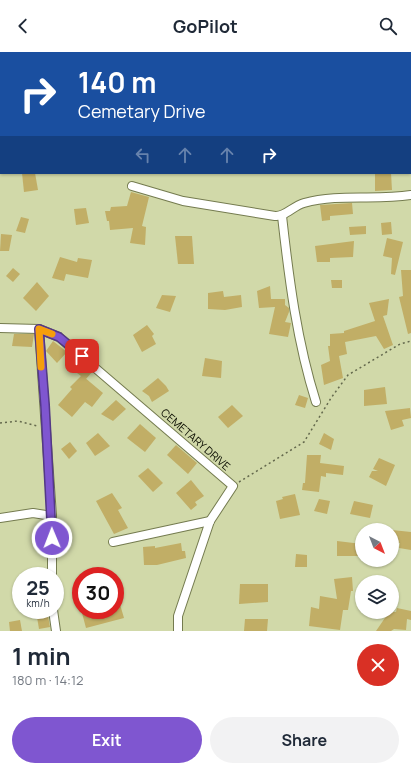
<!DOCTYPE html>
<meta charset="utf-8">
<style>
body{margin:0;font-family:Manrope,sans-serif;background:#f2f2f3;color:#1f2937;height:100vh;display:flex;flex-direction:column;font-size:15px;white-space:nowrap}
*{box-sizing:border-box;margin:0}
p{font-size:13px;color:#747a83}
.icon{flex:none;width:22px;height:22px;fill:none;stroke:currentColor;stroke-width:2;stroke-linecap:round;stroke-linejoin:round}
.map{position:relative;height:579px;overflow:hidden}
.details{display:flex;flex-direction:column;background:#fff;flex:1}
.details>*{flex:none}
.hud{position:absolute;left:0px;top:0px;width:411px;height:122px;box-shadow:0 1px 3px #0004;background:#1a4fa0;color:#fff;overflow:hidden}
.needle{width:26px;rotate:138deg}
.tools{position:absolute;left:355px;top:471px;display:grid;gap:8px}
.tools a{display:grid;place-items:center;width:44px;height:44px;border-radius:50%;background:#fff;box-shadow:0 1px 3px #0004;font-size:20px}
.speed{position:absolute;left:12px;top:515px;display:flex;gap:8px;font-size:20px;font-weight:700;text-align:center}
.speed>*{display:grid;place-content:center;width:52px;height:52px;border-radius:50%;background:#fff;box-shadow:0 1px 3px #0004;line-height:1}
.speed small{font-size:10px;font-weight:400}
.speed .limit{border:6px solid #d22;background:#fff;color:#111}
.pin{position:absolute;display:grid;place-items:center;width:34px;height:34px;color:#fff;margin:-17px;border-radius:8px;box-shadow:0 2px 6px #0006}
.me{position:absolute;width:44px;margin:-22px;rotate:359deg;stroke-linejoin:round;filter:drop-shadow(0 0 3px #0008)}
.turn{display:flex;align-items:center;gap:14px;height:84px;padding:0 12px;font-size:18px}
.turn .icon{width:52px;height:52px;stroke-width:2.5}
.turn b{display:block;font-size:28px;line-height:34px}
.lanes{display:flex;align-items:center;height:38px;padding:0 12px;background:#0003;justify-content:center;gap:20px;direction:ltr}
.lanes .off{opacity:.35}
.round{display:grid;place-items:center;flex:none;width:42px;height:42px;border-radius:21px;background:#f2f2f3}
.headline{display:flex;align-items:center;justify-content:space-between;height:68px;padding:0 12px}
h1{font-size:24px;font-weight:700;line-height:30px}
.button{display:flex;gap:8px;margin-top:auto;padding:8px 12px}
.button a{flex:1;height:46px;border-radius:24px;background:#7f56d0;color:#fff;font-size:16px;font-weight:700;line-height:46px;text-align:center}
.button a+a{background:#f2f2f3;color:#1f2937}
header{display:flex;justify-content:space-between;align-items:center;height:52px;padding:0 12px;background:#fff;font-size:18px;font-weight:700}
.map>svg:first-child{display:block}
</style>
<header><svg class="icon" aria-label="back" viewBox="0 0 24 24"><path d="M15 5l-7 7 7 7"/></svg>GoPilot<svg class="icon" aria-label="search" viewBox="0 0 24 24"><circle cx="10" cy="10" r="6"/><path d="M15 15l6 6"/></svg></header>
<div class="map">
<svg width="411" height="579" viewBox="0 0 411 579">
<rect width="100%" height="100%" fill="#d1d9a9"/>
<g fill="#c1ae66">
<path d="M22 121H35L38 138 24 140Z"/>
<path d="M375 121H391L392 138 375 139Z"/>
<path d="M131 140 149 145 142 174 146 175 145 193 130 191 133 176 110 178 109 169H107L105 159H110L111 155 127 154Z"/>
<path d="M352 151 353 162 330 164V168L322 169 320 153Z"/>
<path d="M86 156 89 171 76 173 74 157Z"/>
<path d="M21 165 29 167 25 181 16 179Z"/>
<path d="M391 170 392 182 382 183 381 171Z"/>
<path d="M366 174V182L350 183 349 175Z"/>
<path d="M1 182 12 183 9 199H0Z"/>
<path d="M175 184H192L194 212H178Z"/>
<path d="M387 186 403 190 395 223 391 222 392 206 383 204Z"/>
<path d="M354 189 353 205 330 206V210H317L315 194Z"/>
<path d="M60 205 77 210 78 206 92 208 88 226 66 222 64 229 52 226Z"/>
<path d="M13 216 20 222 13 230 6 224Z"/>
<path d="M401 218H411V281L408 282 399 245 403 244Z"/>
<path d="M331 228H342V236H332Z"/>
<path d="M37 230 49 244 36 259 23 246Z"/>
<path d="M270 234 271 247H285V253L289 256V260L285 270 291 271 288 285 269 282 275 255 259 256 257 239Z"/>
<path d="M223 239 224 245 241 243 242 255 225 258 208 257V241Z"/>
<path d="M162 243 176 244 170 260 156 256Z"/>
<path d="M389 247 387 263 383 264 393 293 384 297 376 284 345 290 347 302 339 304 343 326 324 333 321 313 330 309 328 294H330V282L344 281V279L375 269 369 251Z"/>
<path d="M147 273 154 282 152 284 156 292 142 300 133 283Z"/>
<path d="M14 282H34L32 295 12 294Z"/>
<path d="M53 289 67 300 57 311 46 299Z"/>
<path d="M205 306 222 309 221 326 202 324Z"/>
<path d="M83 313 92 320 86 327 84 325 103 341 92 355 85 350 72 365 58 353 72 337 70 335 81 324 77 321Z"/>
<path d="M158 326 166 334 169 339 152 350 149 344 142 339Z"/>
<path d="M385 335 387 352 364 354V338Z"/>
<path d="M299 343 308 346 305 356 295 353Z"/>
<path d="M116 348 126 357 113 369 101 362Z"/>
<path d="M232 353 243 364 228 376 218 365Z"/>
<path d="M410 356 411 366 402 368 404 374 391 378 385 359Z"/>
<path d="M140 372 156 386 145 400 127 386Z"/>
<path d="M98 381 110 394 95 404 86 391Z"/>
<path d="M324 381 334 387 331 398 319 392Z"/>
<path d="M70 390 77 399 69 407 61 397Z"/>
<path d="M176 393 197 411 188 422 167 403Z"/>
<path d="M307 403H321L320 411 344 414 343 423 326 421V425L321 424 319 440 302 438 303 431H305Z"/>
<path d="M379 406 395 413 386 434 369 425 372 419H378L373 417Z"/>
<path d="M148 416 163 431 153 440 138 424Z"/>
<path d="M191 428 204 444 195 450 197 453 191 458 176 441Z"/>
<path d="M112 441 122 456 118 458 128 476 114 482 96 449Z"/>
<path d="M295 442 300 463 280 467 276 449 283 447 282 445Z"/>
<path d="M319 447 330 449 327 462 314 459Z"/>
<path d="M354 449 373 453 370 466 350 462Z"/>
<path d="M392 478 411 480V498L399 496 400 491 392 490Z"/>
<path d="M337 489 362 492V504H337Z"/>
<path d="M181 491 182 499H185L186 506 157 513H144L143 495 155 494V496Z"/>
<path d="M296 502 307 503V515H295Z"/>
<path d="M352 525 353 539H351L348 558H343L340 578 309 574 311 555 319 557 320 544 337 547 334 527Z"/>
<path d="M240 532H268V550L239 552Z"/>
<path d="M115 542H117L124 566 86 576 82 561 90 558H115Z"/>
<path d="M397 556 411 559V568L407 567 406 578 394 577 391 579H376L389 560H396Z"/>
<path d="M48 564 50 575 39 577 37 565Z"/>
<path d="M245 567H268L267 579H244Z"/>
<path d="M20 568 22 579H10L9 570Z"/>
</g>
<g fill="none" stroke-linecap="round" stroke-linejoin="round">
<g stroke="#747b4f" stroke-width="10">
<g id="minor">
<path d="M132 134 183 149 275 164C285 165 293 154 304 151 340 141 375 149 411 143"/>
<path d="M282 164C289 227 297 290 316 350"/>
<path d="M0 276 39 277 59 285 233 434 210 469 178 564V579"/>
<path d="M39 277 52 464V524"/>
<path d="M0 466 33 461 52 464"/>
<path d="M113 490 210 469"/>
<path d="M53 558 56 579"/>
</g>
</g>
<g stroke="#64694d" stroke-width="1.5" stroke-dasharray="2 3" stroke-linecap="butt">
<path d="M0 371 18 369 37 374"/>
<path d="M239 430 304 390 331 346 348 323 400 292 411 289"/>
</g>
<use href="#minor" stroke="#fff" stroke-width="8"/>
</g>
<g fill="none" stroke-linecap="round" stroke-linejoin="round">
<g stroke="#533887" stroke-width="10">
<path id="route" d="M52 486 45 353 39 277 59 285 82 304"/>
</g>
<use href="#route" stroke="#7f56d0" stroke-width="7"/>
<path stroke="#f59e0b" stroke-width="7" d="M41 315 39 277 52 282"/>
</g>
<g text-anchor="middle" dominant-baseline="central" stroke-width="3" stroke-linejoin="round" paint-order="stroke">
<g font-size="11" fill="#0b0d01" stroke="#d1d9a9">
<text transform="translate(196 387) rotate(41)">CEMETARY DRIVE</text>
</g>
</g>
</svg>
<div class="tools">
<a><svg class="needle" viewBox="-14 -14 28 28"><path d="M0-13l5 13h-10z" fill="#e53935"/><path d="M0 13l5-13h-10z" fill="#747a83"/></svg></a>
<a><svg class="icon" aria-label="layers" viewBox="0 0 24 24"><path d="M12 4l9 5-9 5-9-5zM3 14l9 5 9-5"/></svg></a>
</div>
<div class="speed"><div>25<small>km/h</small></div><div class="limit">30</div></div>
<div class="pin" style="left:82px;top:304px;background:#d93025"><svg class="icon" aria-label="arrive" viewBox="0 0 24 24"><path d="M6 21V4h12l-3 4 3 4H6"/></svg></div>
<svg class="me" style="left:52px;top:486px" viewBox="-20 -20 40 40"><circle r="17" fill="#7f56d0" stroke="#fff" stroke-width="3"/><path d="M0-11L8 9 0 5-8 9z" fill="#fff"/></svg>
<div class="hud">
<div class="turn"><svg class="icon" aria-label="right" viewBox="0 0 24 24"><path d="M7 20v-9h11M14 6l5 5-5 5"/></svg><div><b>140 m</b>Cemetary Drive</div></div>
<div class="lanes"><svg class="icon off" aria-label="left" viewBox="0 0 24 24"><path d="M17 20v-9H6M10 6l-5 5 5 5"/></svg><svg class="icon off" aria-label="ahead" viewBox="0 0 24 24"><path d="M12 20V5M6 11l6-6 6 6"/></svg><svg class="icon off" aria-label="ahead" viewBox="0 0 24 24"><path d="M12 20V5M6 11l6-6 6 6"/></svg><svg class="icon" aria-label="right" viewBox="0 0 24 24"><path d="M7 20v-9h11M14 6l5 5-5 5"/></svg></div>
</div>
</div>
<section class="details">
<div class="headline"><div><h1>1 min</h1><p>180 m · 14:12</p></div><a class="round" style="background:#d93025;color:#fff"><svg class="icon" aria-label="close" viewBox="0 0 24 24"><path d="M6 6l12 12M18 6L6 18"/></svg></a></div>
<div class="button"><a>Exit</a><a>Share</a></div>
</section>
